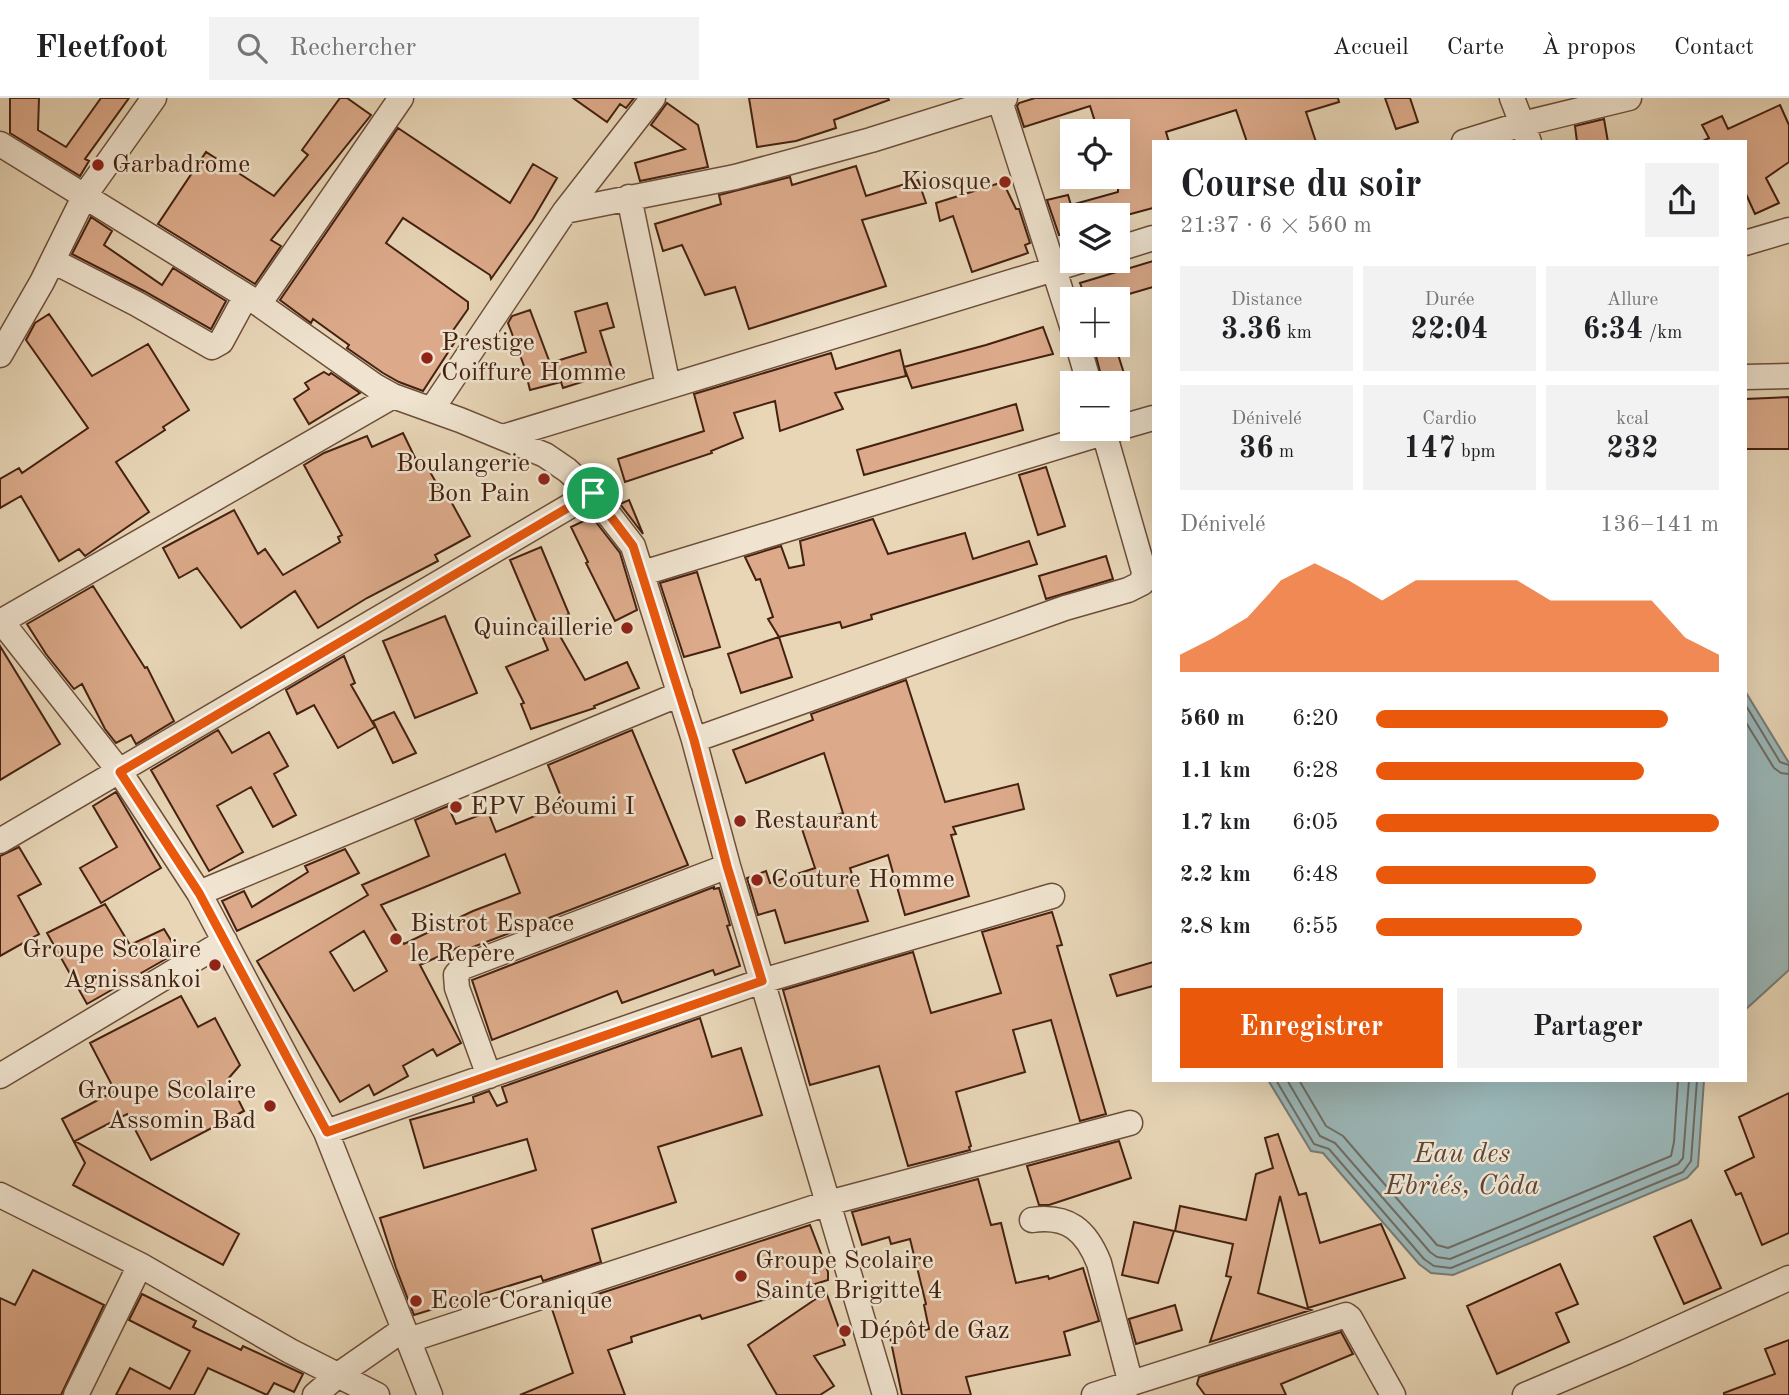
<!DOCTYPE html>
<html lang="fr">
<meta charset="utf-8">
<style>
:root{--surface:#fff;--page:#f2f2f2;--text:#202124;--muted:#757577;--line:#e0e0e0;--accent:#ea580c}
body{margin:0;font-family:"Old Standard TT",serif;background:var(--page);color:var(--text);height:100vh;display:flex;flex-direction:column;font-size:26px;white-space:nowrap}
*{box-sizing:border-box;margin:0}
p{font-size:23px;color:var(--muted)}
.icon{flex:none;width:38px;height:38px;fill:none;stroke:currentColor;stroke-width:2;stroke-linecap:round;stroke-linejoin:round}
.map{position:relative;flex:1;overflow:hidden}
.details{position:absolute;left:1152px;top:42px;width:595px;height:942px;display:flex;flex-direction:column;background:var(--surface);border-radius:0px;box-shadow:0 7px 28px #0002}
.details>*{flex:none}
.fabs{position:absolute;left:1060px;top:21px;display:grid;gap:14px}
.fabs a{display:grid;place-items:center;width:70px;height:70px;border-radius:0px;background:var(--surface);box-shadow:0 7px 28px #0002;font-size:35px}
.pin{position:absolute;display:grid;place-items:center;width:60px;height:60px;color:#fff;margin:-30px;border:4px solid #fff;border-radius:50%;box-shadow:0 2px 7px #0007}
.round{display:grid;place-items:center;flex:none;width:74px;height:74px;border-radius:0px;background:var(--page)}
.overview{display:flex;align-items:center;justify-content:space-between;height:119px;padding:0 28px}
h1{font-size:38px;font-weight:700;line-height:52px}
.metrics{display:grid;grid-template-columns:repeat(3,1fr);gap:10px;height:119px;padding:7px 28px}
.metrics div{display:grid;align-content:center;border-radius:0px;background:var(--page);text-align:center}
.metrics b{font-size:30px;font-weight:700}
.metrics small{font-size:19px;font-weight:400}
.metrics p{font-size:19px}
.chart{height:196px;padding:14px 28px}
.chart p{display:flex;justify-content:space-between}
.chart svg{width:100%;height:126px;margin-top:7px;fill:var(--accent);opacity:.7}
.button{display:flex;gap:14px;margin-top:auto;padding:14px 28px}
.button a{flex:1;height:80px;border-radius:0px;background:var(--accent);color:#fff;font-size:28px;font-weight:700;line-height:80px;text-align:center}
.button a+a{background:var(--page);color:var(--text)}
ul{padding:0 28px;list-style:none;font-size:23px}
li{display:grid;grid-template-columns:112px 84px 1fr;align-items:center;height:52px}
li i{height:18px;border-radius:9px;background:var(--accent)}
header{display:flex;align-items:center;gap:42px;box-sizing:border-box;height:98px;padding:0 35px;background:var(--surface);border-bottom:2px solid var(--line)}
header strong{font-size:33px}
nav{display:flex;gap:38px;margin-inline-start:auto;font-size:24px}
.search{width:490px;height:63px;background:var(--page);display:flex;align-items:center;gap:18px;box-sizing:border-box;padding:0 24px;border-radius:0px;color:var(--muted);font-size:26px}
.map>svg:first-child{display:block}
.water{fill:#9bb7b8;stroke:#787b75;stroke-width:2}
.lines{fill:none;stroke-linecap:round;stroke-linejoin:round}
.shore{stroke:#706c64;stroke-width:2}
.building{fill:#dcaa8a;stroke:#442110;stroke-width:2;fill-rule:evenodd}
.street-casing{stroke:#6d4e3a;stroke-width:27}
.street{stroke:#f0e4d0;stroke-width:24}
.route-casing{stroke:#fff;stroke-width:14}
.route{stroke:#ea580c;stroke-width:9}
.poi-dot{fill:#8f2418;stroke:#f0e4d0;stroke-width:2.5}
.labels{text-anchor:middle;dominant-baseline:central;stroke-width:5;stroke-linejoin:round;paint-order:stroke}
.poi-label{font-size:26px;fill:#442110;stroke:#f0e4d0;text-anchor:start}
.water-label{font-size:28px;font-style:italic;fill:#5a463a;stroke:#f0e4d0}
</style>
<header>
<strong>Fleetfoot</strong>
<div class="search"><svg class="icon" aria-label="search" viewBox="0 0 24 24"><circle cx="10" cy="10" r="6"/><path d="M15 15l6 6"/></svg>Rechercher</div>
<nav><a>Accueil</a><a>Carte</a><a>À propos</a><a>Contact</a></nav>
</header>
<div class="map">
<svg width="1789" height="1297" viewBox="0 0 1789 1297">
<rect width="100%" height="100%" fill="#e8d6b7"/>
<filter id="stains"><feTurbulence type="fractalNoise" baseFrequency=".00286" numOctaves="4"/><feColorMatrix values="0 0 0 0 .2 0 0 0 0 .09 0 0 0 0 .02 0 0 0 .5 -.17"/></filter>
<radialGradient id="worn" r=".72"><stop offset=".6" stop-color="#630" stop-opacity="0"/><stop offset="1" stop-color="#630" stop-opacity=".3"/></radialGradient>
<!-- water -->
<path class="water" d="M1745,593L1789,665V872L1745,912Z
M1268,982H1704L1698,1068L1687,1080L1453,1177L1431,1175L1419,1166L1323,1055L1311,1053Z"/>
<g class="lines">
<!-- shore -->
<path class="shore" d="M1745,606L1780,664L1789,667
M1745,623L1774,670L1781,675L1789,676
M1276,982L1314,1046L1329,1051L1424,1161L1434,1168L1451,1170L1683,1074L1691,1063L1697,982
M1287,982L1320,1038L1335,1045L1430,1154L1437,1159L1450,1161L1678,1066L1683,1060L1689,982
M1299,982L1326,1028L1343,1038L1437,1147L1448,1150L1671,1058L1674,1044L1678,982"/>
</g>
<!-- building -->
<path class="building" d="M10,0H39L38,32L66,49L101,0H129L85,61L89,63L80,78L10,35Z
M340,0H347L371,17L271,142L281,148L255,186L158,126L206,54L274,98L308,57L302,52Z
M573,0H634L626,10L620,6L607,24Z
M749,0H888L889,2L834,22L836,30L796,43L757,49Z
M1035,0H1338L1339,4L1306,14L1316,44H1247L1236,12L1166,34L1169,44H1153V110L1127,117H1073V133L1059,137L1047,102L1068,97L1071,107L1118,94V33H1098L1090,8L1024,29L1017,8L1019,5Z
M1385,0H1410L1418,24L1396,31Z
M667,5L698,27L708,69L640,83L635,65L685,51L651,27Z
M1780,7L1789,27V64L1766,80L1779,105L1755,116L1745,94V44H1701L1709,40L1702,27L1722,18L1728,31Z
M1604,21L1608,44H1577L1575,28Z
M398,30L510,105L533,66L557,80L533,121L491,181L490,177L403,120L386,145L468,204V211L445,244L458,239L423,293L399,284L383,275L347,250L349,247L313,221L311,225L280,202Z
M856,68L866,98L918,82L926,105L862,122L886,188L749,231L735,189L705,197L682,147L663,153L655,126L721,106L719,97L790,79L792,87Z
M1003,84L1016,111H1019L1030,145L1025,147L1028,155L972,174L953,118L940,123L936,105Z
M91,119L112,133L104,147L162,187L173,170L226,203L211,231L144,193L72,156Z
M1153,163V189L1112,201H1086L1080,185Z
M607,205L614,229L600,233L613,274L563,290L561,284L530,292L524,268L508,225L512,218L530,212L550,265L586,254L575,214Z
M49,216L92,278L148,246L189,312L163,329L165,332L116,364L149,414L85,458L79,451L59,463L21,398L0,410V381L19,370L22,375L88,330L26,242L35,225Z
M1043,229L1053,256L912,290L904,269L986,247Z
M1093,247H1115L1127,285H1103Z
M900,252L906,278L835,295L843,311L780,333L775,303L734,315L743,340L711,353L712,355L625,384L618,361L704,333L694,296L831,255L836,271Z
M324,274L329,277L331,275L360,295L309,326L294,301L309,291L305,285Z
M1789,299V351H1745V301Z
M1016,306L1023,332L864,377L857,352Z
M403,335L417,364L422,360L445,400L448,398L470,438L435,457L438,463L367,500L318,530L295,493L241,530L197,470L179,480L163,450L234,412L258,456L265,451L283,477L340,444L338,439L342,437L304,367L324,355L367,338L372,349Z
M1046,369L1065,428L1038,437L1019,377Z
M629,402L643,436L620,406Z
M592,419L620,455L637,512L615,523L586,465L588,464L571,429Z
M873,421L888,456L965,435L973,461L1029,443L1037,466L871,517L872,521L842,530L840,524L779,539L792,579L741,595L728,556L779,539L768,521L773,519L760,481L756,482L745,459L781,448L789,470L804,467L800,443Z
M541,449L569,516L552,524L585,582L627,564L639,590L594,608L595,610L531,631L521,606L524,605L506,569L548,552L510,462Z
M1106,458L1113,481L1046,501L1039,478Z
M697,474L720,549L684,559L660,485Z
M93,488L145,570L147,569L174,623L136,646L131,637L116,645L105,631L82,586L74,591L46,556L27,526Z
M445,518L477,595L415,620L383,543Z
M0,548L60,646L0,682Z
M344,558L355,585L351,587L375,629L338,650L314,607L297,616L286,592Z
M906,582L945,704L1018,686L1024,711L953,729L956,736L951,737L969,798L905,817L888,757L850,770L868,823L785,845L775,812L758,817L747,780L766,773L770,785L815,770L801,728L843,715L824,655L746,685L733,652L813,622L811,616Z
M394,614L416,655L393,665L373,623Z
M218,632L232,655L269,634L288,668L274,676L296,717L273,729L251,689L217,708L243,754L209,773L151,672Z
M632,632L688,767L460,854L459,849L420,867L461,945L437,958L433,951L403,968L408,978L374,997L369,987L340,1004L257,863L368,797L362,787L429,758L415,722L448,708L456,726L488,714L496,734L564,706L548,667ZM505,756L520,795L473,813L404,846L381,807ZM364,833L387,873L354,893L330,854Z
M116,694L161,770L101,805L80,770L117,749L93,708Z
M19,749L41,786L18,798L39,836L0,858V758Z
M345,751L359,775L237,833L222,803L244,793L252,809L308,774L305,768Z
M714,789V791L719,790L730,827L727,828L740,868L715,877L713,872L622,905L617,893L492,942L472,882Z
M105,806L130,847L164,831L178,854L87,906L47,835Z
M1052,814L1062,847L1057,848L1106,1016L1080,1023L1051,922L1013,932L1025,974L956,994L971,1048L969,1049L970,1052L908,1068L879,968L810,987L783,892L913,854L931,915L1001,895L982,834Z
M1153,864V888L1117,898L1110,877Z
M181,898L198,929L215,920L240,967L228,981L244,1013L151,1062L127,1016L75,1043L239,1136L223,1167L73,1087L85,1065L62,1021L115,993L90,945Z
M700,920L712,959L741,950L762,1017L658,1049L676,1104L592,1131L601,1164L543,1183L541,1178L414,1217L396,1170L380,1120L536,1072L527,1041L424,1070L410,1022L474,1004L473,999L489,993L497,1008L507,1004L502,989Z
M1789,995V1135L1762,1147L1741,1095L1736,1097L1725,1073L1754,1059L1739,1019Z
M1278,1036L1299,1097L1306,1095L1320,1145L1381,1126L1405,1180L1308,1210L1280,1098L1258,1195L1311,1212L1210,1244L1231,1179L1226,1178L1233,1146L1175,1133L1180,1108L1246,1122L1256,1076L1273,1070L1265,1040Z
M1119,1043L1131,1080L1049,1107H1039L1027,1068Z
M978,1081L991,1127L1001,1125L1016,1185L1048,1178L1049,1181L1083,1170L1099,1223L1064,1234L1070,1257L966,1279L971,1297H902L890,1239L929,1231L924,1207L926,1206L910,1141L891,1146L889,1139L862,1147L852,1114Z
M1691,1122L1721,1190L1684,1206L1654,1139Z
M1134,1124L1174,1133L1158,1185L1122,1177Z
M810,1127L828,1174V1182L702,1221L700,1217L631,1239L632,1244L608,1252L625,1297H520L573,1275L552,1211Z
M1560,1166L1578,1206L1556,1215L1569,1244L1497,1276L1467,1208Z
M33,1172L104,1207L61,1297H0V1200L15,1207Z
M826,1194L845,1247L814,1258L834,1288L820,1297H777L748,1247Z
M142,1196L196,1223L193,1229L241,1252L243,1248L303,1276L294,1294L274,1285L267,1297L208,1270L194,1297H116L130,1270L170,1291L190,1253L129,1222Z
M1175,1207L1182,1232L1136,1246L1129,1221Z
M1341,1234L1353,1256L1281,1286L1286,1297H1205L1197,1286L1199,1279Z
M1789,1242V1297H1724V1295L1775,1276L1765,1251Z"/>
<g class="lines">
<defs>
<path id="street" d="M999,0L1073,231
M1512,0L1529,44
M1464,44L1522,26L1629,0
M0,46L259,206L375,288L393,298L460,322L545,357L567,372L592,395L633,448L694,642L728,768L885,1297
M629,99L668,288
M565,113L735,79L871,42L1005,0
M1745,145L1789,132
M1118,151L1153,140
M53,163L137,206L212,249L221,244L246,198
M259,206L401,0
M1078,247L1089,285
M0,257L42,184L85,97L154,0
M1745,279L1789,278
M432,311L565,113L653,0
M1118,330L1153,320
M503,339L1080,163
M643,475L1116,331
M1,523L120,674L199,795L326,1034L430,1297
M0,524L393,298
M694,642L1065,510L1128,492L1142,485L1144,474L1103,331
M0,743L592,395
M199,795L680,596
M0,978L225,843
M489,978L457,890L456,877L463,869L728,768
M326,1034L762,883L1052,798
M0,1097L140,1167L290,1253L377,1297
M1032,1122C1068,1117 1086,1132 1099,1165L1131,1286
M409,1242L828,1105L1130,1025
M76,1297L140,1167
M315,1297L338,1277L404,1231
M1094,1297L1346,1217L1350,1220L1393,1297
M1525,1297L1626,1254L1789,1180"/>
</defs>
<!-- street casing -->
<use href="#street" class="street-casing"/>
<!-- street -->
<use href="#street" class="street"/>
</g>
<g class="lines">
<defs>
<path id="route" d="M593,395L633,448L694,642L727,768L762,883L327,1034L199,795L120,674Z"/>
</defs>
<!-- route casing -->
<use href="#route" class="route-casing"/>
<!-- route -->
<use href="#route" class="route"/>
</g>
<!-- markers -->
<g class="poi-dot">
<circle cx="98" cy="67" r="7"/>
<circle cx="1005" cy="84" r="7"/>
<circle cx="427" cy="260" r="7"/>
<circle cx="544" cy="381" r="7"/>
<circle cx="627" cy="530" r="7"/>
<circle cx="456" cy="709" r="7"/>
<circle cx="740" cy="723" r="7"/>
<circle cx="757" cy="782" r="7"/>
<circle cx="396" cy="841" r="7"/>
<circle cx="215" cy="867" r="7"/>
<circle cx="270" cy="1008" r="7"/>
<circle cx="741" cy="1178" r="7"/>
<circle cx="416" cy="1203" r="7"/>
<circle cx="845" cy="1233" r="7"/>
</g>
<g class="labels">
<!-- poi labels -->
<g class="poi-label">
<text x="112" y="67">Garbadrome</text>
<text x="991" y="84" text-anchor="end">Kiosque</text>
<text x="441" y="245">Prestige<tspan x="441" dy="30">Coiffure Homme</tspan></text>
<text x="530" y="366" text-anchor="end">Boulangerie<tspan x="530" dy="30">Bon Pain</tspan></text>
<text x="613" y="530" text-anchor="end">Quincaillerie</text>
<text x="470" y="709">EPV Béoumi I</text>
<text x="754" y="723">Restaurant</text>
<text x="771" y="782">Couture Homme</text>
<text x="410" y="826">Bistrot Espace<tspan x="410" dy="30">le Repère</tspan></text>
<text x="201" y="852" text-anchor="end">Groupe Scolaire<tspan x="201" dy="30">Agnissankoi</tspan></text>
<text x="256" y="993" text-anchor="end">Groupe Scolaire<tspan x="256" dy="30">Assomin Bad</tspan></text>
<text x="755" y="1163">Groupe Scolaire<tspan x="755" dy="30">Sainte Brigitte 4</tspan></text>
<text x="430" y="1203">Ecole Coranique</text>
<text x="859" y="1233">Dépôt de Gaz</text>
</g>
<!-- water labels -->
<g class="water-label">
<text x="1462" y="1057">Eau des<tspan x="1462" dy="32">Ebriés, Côda</tspan></text>
</g>
</g>
<rect width="100%" height="100%" filter="url(#stains)"/>
<rect width="100%" height="100%" fill="url(#worn)"/>
</svg>
<div class="fabs">
<a><svg class="icon" aria-label="locate" viewBox="0 0 24 24"><circle cx="12" cy="12" r="6"/><path d="M12 2v4M12 18v4M2 12h4M18 12h4"/></svg></a>
<a><svg class="icon" aria-label="layers" viewBox="0 0 24 24"><path d="M12 4l9 5-9 5-9-5zM3 14l9 5 9-5"/></svg></a>
<a>+</a>
<a>−</a>
</div>
<div class="pin" style="left:593px;top:395px;background:#1e9e55"><svg class="icon" aria-label="arrive" viewBox="0 0 24 24"><path d="M6 21V4h12l-3 4 3 4H6"/></svg></div>
<section class="details">
<div class="overview"><div><h1>Course du soir</h1><p>21:37 · 6 × 560 m</p></div><a class="round"><svg class="icon" aria-label="share" viewBox="0 0 24 24"><path d="M12 15V3M7 8l5-5 5 5M5 13v7h14v-7"/></svg></a></div>
<div class="metrics">
<div><p>Distance</p><b>3.36<small> km</small></b></div>
<div><p>Durée</p><b>22:04</b></div>
<div><p>Allure</p><b>6:34<small> /km</small></b></div>
</div>
<div class="metrics">
<div><p>Dénivelé</p><b>36<small> m</small></b></div>
<div><p>Cardio</p><b>147<small> bpm</small></b></div>
<div><p>kcal</p><b>232</b></div>
</div>
<div class="chart"><p><span>Dénivelé</span>136–141 m</p>
<svg viewBox="0 0 160 44" preserveAspectRatio="none"><path d="M0 44V38L10 32L20 25L30 12L40 6L50 12L60 19L70 12L80 12L90 12L100 12L110 19L120 19L130 19L140 19L150 32L160 38V44z"/></svg>
</div>
<ul>
<li><b>560 m</b>6:20<i style="width:85%"></i></li>
<li><b>1.1 km</b>6:28<i style="width:78%"></i></li>
<li><b>1.7 km</b>6:05<i style="width:100%"></i></li>
<li><b>2.2 km</b>6:48<i style="width:64%"></i></li>
<li><b>2.8 km</b>6:55<i style="width:60%"></i></li>
</ul>
<div class="button"><a>Enregistrer</a><a>Partager</a></div>
</section>
</div>
